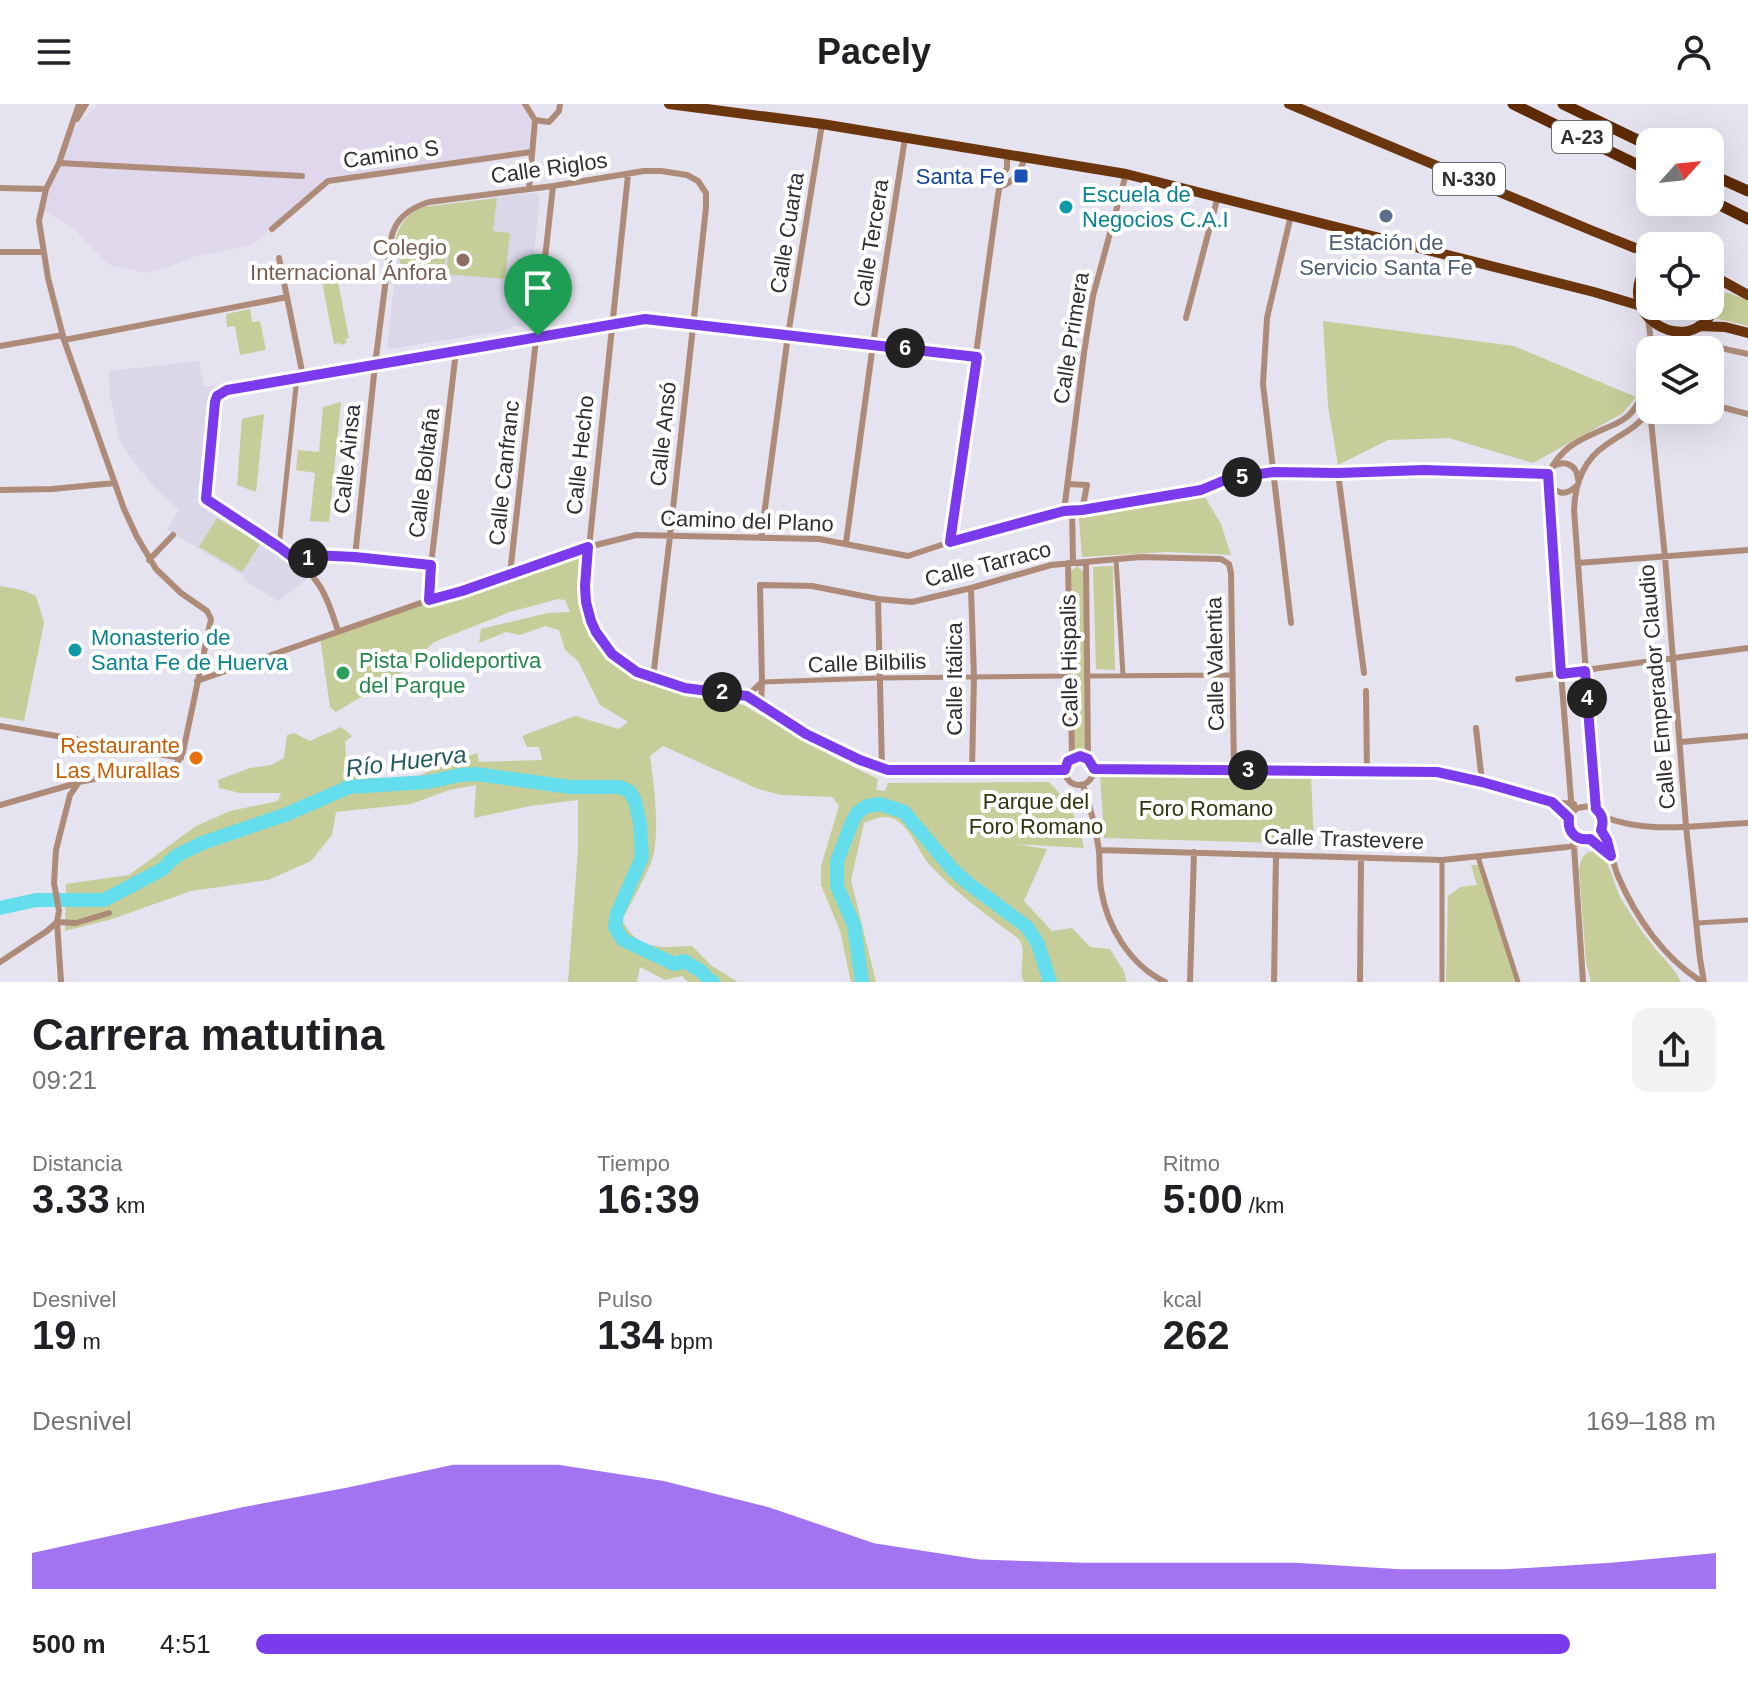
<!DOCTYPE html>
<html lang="es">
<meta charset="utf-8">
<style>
:root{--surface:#fff;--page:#f2f2f2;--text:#202124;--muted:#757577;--accent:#7c3aed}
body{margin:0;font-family:Helvetica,sans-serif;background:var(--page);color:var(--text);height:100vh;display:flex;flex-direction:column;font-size:30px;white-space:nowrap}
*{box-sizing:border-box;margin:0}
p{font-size:26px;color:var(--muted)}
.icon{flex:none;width:44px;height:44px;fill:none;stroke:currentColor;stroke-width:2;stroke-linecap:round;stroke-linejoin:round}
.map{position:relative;height:878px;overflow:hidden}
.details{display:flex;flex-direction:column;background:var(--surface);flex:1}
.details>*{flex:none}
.needle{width:52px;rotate:63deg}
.tools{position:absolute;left:1636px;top:24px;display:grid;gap:16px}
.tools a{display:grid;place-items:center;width:88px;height:88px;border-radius:16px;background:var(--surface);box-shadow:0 8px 32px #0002;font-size:40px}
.pin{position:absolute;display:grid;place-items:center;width:68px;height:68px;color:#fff;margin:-82px -34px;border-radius:50% 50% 50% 0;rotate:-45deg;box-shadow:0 0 8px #0007}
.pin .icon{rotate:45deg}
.km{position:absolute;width:40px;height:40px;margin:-20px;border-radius:50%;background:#222;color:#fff;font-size:22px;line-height:40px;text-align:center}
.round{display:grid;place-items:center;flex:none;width:84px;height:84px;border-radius:16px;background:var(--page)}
.headline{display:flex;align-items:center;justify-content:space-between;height:136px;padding:0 32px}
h1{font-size:44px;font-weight:700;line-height:60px}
.metrics{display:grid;grid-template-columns:repeat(3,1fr);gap:12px;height:136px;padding:8px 32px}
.metrics div{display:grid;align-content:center}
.metrics b{font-size:40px;font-weight:700}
.metrics small{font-size:22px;font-weight:400}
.metrics p{font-size:22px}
.chart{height:224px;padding:16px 32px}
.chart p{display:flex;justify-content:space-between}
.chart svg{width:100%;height:144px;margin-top:8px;fill:var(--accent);opacity:.7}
ul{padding:0 32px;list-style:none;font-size:26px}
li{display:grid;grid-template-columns:128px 96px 1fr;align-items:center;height:60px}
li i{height:20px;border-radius:10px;background:var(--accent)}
header{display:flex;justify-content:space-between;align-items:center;height:104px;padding:0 32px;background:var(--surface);font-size:36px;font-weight:700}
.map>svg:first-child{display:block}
.built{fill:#dad7e9}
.industrial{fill:#dfd7ec}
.green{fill:#c6cd99}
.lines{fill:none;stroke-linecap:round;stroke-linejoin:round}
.river{stroke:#64dded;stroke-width:14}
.pedestrian{stroke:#ad8b78;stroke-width:5}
.minor{stroke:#ad8b78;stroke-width:6}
.trunk{stroke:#6b350e;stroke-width:10}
.motorway{stroke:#5d2a03;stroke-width:11}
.route-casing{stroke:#fff;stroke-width:16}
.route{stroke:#7c3aed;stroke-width:10}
.transit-dot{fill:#1a4fb4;stroke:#fff;stroke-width:3}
.culture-dot{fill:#0f9aa8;stroke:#fff;stroke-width:3}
.service-dot{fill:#5c6f8a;stroke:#fff;stroke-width:3}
.education-dot{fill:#8d6e63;stroke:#fff;stroke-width:3}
.leisure-dot{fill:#2e9e5b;stroke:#fff;stroke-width:3}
.food-dot{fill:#e8710a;stroke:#fff;stroke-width:3}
.labels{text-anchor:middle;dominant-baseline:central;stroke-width:8;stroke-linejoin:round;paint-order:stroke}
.shield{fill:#fff;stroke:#6d6d70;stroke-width:2}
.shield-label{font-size:20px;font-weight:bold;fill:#2f2f33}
.street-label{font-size:22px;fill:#2f2f33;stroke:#fff}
.transit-label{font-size:22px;fill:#164399;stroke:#fff;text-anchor:end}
.culture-label{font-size:22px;fill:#0d838f;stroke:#fff;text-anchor:start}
.service-label{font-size:22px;fill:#4e5e75;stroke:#fff}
.education-label{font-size:22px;fill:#785e54;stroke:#fff;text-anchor:end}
.leisure-label{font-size:22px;fill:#27864d;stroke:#fff;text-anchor:start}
.food-label{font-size:22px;fill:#c56008;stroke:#fff;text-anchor:end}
.park-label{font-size:22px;fill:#323510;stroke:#fff}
.water-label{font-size:24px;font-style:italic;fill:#265a61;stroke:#fff}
</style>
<header><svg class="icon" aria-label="menu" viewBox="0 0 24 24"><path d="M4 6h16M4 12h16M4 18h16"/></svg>Pacely<svg class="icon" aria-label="person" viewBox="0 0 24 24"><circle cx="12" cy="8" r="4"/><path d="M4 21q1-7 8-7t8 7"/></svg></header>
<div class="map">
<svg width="1748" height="878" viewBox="0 0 1748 878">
<rect width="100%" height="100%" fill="#e5e3ef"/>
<!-- built -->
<path class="built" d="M533,89L538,91L540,94L526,222H514L509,226L389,245L387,243L394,181L390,180L394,140L401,119L424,103Z
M199,257L204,283L215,281V288L211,292L209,300L200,402L271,445L302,467L307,475L278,497L244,476V472L167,426L179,406L156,385L133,357L119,335L110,292L109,267Z"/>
<!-- industrial -->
<path class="industrial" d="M99,0H528L532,5L528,52L423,67L326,78L252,141L193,153L165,164L147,169L109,161L72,123L41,105L76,22Z"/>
<!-- green -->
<path class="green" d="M497,94L493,127L510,129L505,175L446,170L449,143L403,137L394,140C400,121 404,111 424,103Z
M402,142L446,147L443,175L399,170Z
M340,160L341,170L337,172L349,234L345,235L347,239L341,241L340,239L334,240L319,163Z
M1725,188L1748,196V222L1714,214L1722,204Z
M250,205L252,218L260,217L266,246L240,251L235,222L227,223L226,210Z
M1323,217L1514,242L1636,293L1623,309L1533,359L1449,334L1388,336L1338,361L1328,302Z
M341,298L329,418L310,417L315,369L296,366L298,346L319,348L323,303Z
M264,310L256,388L237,381L242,315Z
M1201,386L1221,420L1231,451L1168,448L1082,453L1079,415L1083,407Z
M217,414L260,440L242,468L199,443Z
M588,443L585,482L596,528L625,561L685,584L686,591L732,597L745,602L837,655L878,675L876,686L885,687L888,679L1049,678C1070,699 1078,715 1084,744L1016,740L1047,745L1024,797L1052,827L1072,824L1090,843L1110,845L1125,869L1126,878H1024C1017,864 1028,849 1019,835C987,811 955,789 928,759C918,746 912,728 899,718C888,709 876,714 864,719L851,776L876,878H851L840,827L821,781V762L839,702L832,693L781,691L758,685L663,642L650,652C654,681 661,732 651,759C643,778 632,797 622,816C639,848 661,843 692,842L712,862L738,878H688L682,872L665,876L640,863L637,878H568L578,745V696L530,702L474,714L476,681L449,686L411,700L336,708L332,731L311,757L268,776L191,787L112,815L65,827L66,780L129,771L196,722L230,707L278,697L281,689H240L219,684L218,676L250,664L271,661L284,654L287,631L294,629L310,637L341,623L352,632L345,638L347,665L356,673L407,676L477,649L479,658L542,656L539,643H527L522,632L575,612L619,625L628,618L600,601L578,557L565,546L559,526L545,522L520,531L506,528L479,539L481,525L548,509L570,508L565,496L558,495L510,508L434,538L401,569L336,608L330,603L320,533Z
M1077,462L1084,468L1086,642L1083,646H1075L1073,641L1074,571L1071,467Z
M1113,462L1115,566L1096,565L1093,463Z
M0,482L22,486L36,492L44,518L43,524L24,617L0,613Z
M1100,670L1311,671L1314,740L1104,734Z
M1595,747C1611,755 1613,781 1622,796C1631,811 1643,830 1654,843C1663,855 1675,864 1681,878H1591L1586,858L1579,766C1581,755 1583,748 1595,747Z
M1471,761H1480L1517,878H1446L1448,792L1460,783L1477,781Z"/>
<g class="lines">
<!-- river -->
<path class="river" d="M0,804L36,796H104L163,765L169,758L178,751L202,739L287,710L349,683L428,678L460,671L476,670L570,683H620L630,688L635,697L640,719L642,753L617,810L615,823L623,836L674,860L684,857L701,867L708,875L713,878
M862,878L854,821L837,782V757L853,716L858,708L867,702L880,700L904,708L953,766L969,780L1027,823L1038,840L1050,878"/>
<!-- pedestrian -->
<path class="pedestrian" d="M279,443L297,273
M1116,455L1123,571
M1088,572L1233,571
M762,578L879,574L1070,572
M1478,753L1518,878
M1697,819L1748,816
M1442,878V756"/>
<!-- minor -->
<path class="minor" d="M525,0L535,16L549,18L559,7L560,0
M77,15L86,0
M59,59L302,72
M628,71L585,482L588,505L596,528L612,550L637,568L685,584L747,592L806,630L860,656L888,666H1065
M1000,83C1014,78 1020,67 1025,54
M0,84L46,85
M529,85L535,16
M272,125L328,77L531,48
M0,148H43
M279,154L303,272
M1186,214L1218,92
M1648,214L1652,246
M1678,228C1698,241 1725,245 1748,250
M64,236L287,193
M0,242L63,231
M1678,246L1690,242L1703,241
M1710,300L1748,310
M1650,307L1665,453L1686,722L1700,855L1704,878
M1552,363C1565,355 1577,361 1578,375
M1338,369L1364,569
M1549,379C1555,390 1566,392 1575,383
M1068,380L1087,381L1082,406
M0,386L52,385L115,379
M1072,406L1073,458
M1064,407L1084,249L1093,192L1126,70
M761,434L788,231L822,20
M950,438L997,98L1001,73L1007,64V51
M846,439L873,240L905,34
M355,453L375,261L391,135C395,114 410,104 429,98L553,82L644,67H661L687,71L698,77L706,89V104L670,432L653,574
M149,456L173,431
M1086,458L1088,655
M1068,459L1072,654
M1578,459L1748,446
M304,462L308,454L313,451L355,453L431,461
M510,470L553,82
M971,484L974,573L972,666
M878,495L882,664
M429,496L431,461L456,247
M1291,519L1263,280L1267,214L1291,111
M338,527C333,512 328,494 319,481C297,446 240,418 206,395L215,298L217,292L222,288L297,273L375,261L538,232L645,215L977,253
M1518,575L1748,544
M197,577L429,496L462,487L588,443L636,431L819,435L908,452L950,438L1064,407L1082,406L1201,386L1230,374L1274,368L1338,369L1424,366L1548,370
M1366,587L1367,667
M747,592L762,578L760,481L812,482L878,495L912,498L971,484L1051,461L1141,453L1221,455L1229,460L1231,469L1234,666
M761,601L762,578
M0,622L181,654
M1476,624L1482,678
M1681,638L1748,632
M1065 667a14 14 0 1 1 28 0a14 14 0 1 1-28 0Z
M1094,665L1437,668L1482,678L1552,698L1574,700
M1083,681C1090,702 1096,725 1099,747C1100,760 1099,772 1101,785C1107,823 1130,861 1165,878
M1552,698L1569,714
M0,701L77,679
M1596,705L1574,406C1575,380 1583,356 1606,341C1623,329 1636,324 1650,307
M1572,708L1560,557L1548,370C1562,342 1579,336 1606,324C1614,321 1622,317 1628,312C1641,300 1646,282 1650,266
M1602,712C1647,731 1699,721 1748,719
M1601,726C1611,738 1612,758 1618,772C1636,814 1664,854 1702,878
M1590,735L1611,752
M1099,746L1442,756L1567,743C1575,741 1586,738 1593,734C1610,726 1602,708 1590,702L1577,704L1570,711L1568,718L1574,742L1583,878
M57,818L76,819L109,809
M0,858L47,827L57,818
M61,878L57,818L59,807L54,779L56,746L70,691L79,678L110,672L165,667L175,663L183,648L211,515L207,507L181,489L156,465L137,433L124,405L64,236L48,174L39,117L46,85L59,59L79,0
M1190,878L1194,748
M1274,878L1276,751
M1360,878L1361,754"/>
<!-- trunk -->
<path class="trunk" d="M669,0L822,20L1126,70L1594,188L1641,202
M1289,0L1588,125L1635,144L1650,145
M1650,159C1607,209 1691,259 1715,203C1722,189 1718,175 1710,162
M1717,174L1748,191
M1699,222L1725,223L1748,229"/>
<!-- motorway -->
<path class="motorway" d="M1513,0L1650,67
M1563,0L1650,42
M1710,70L1748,87
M1710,96L1748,115"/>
</g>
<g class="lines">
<defs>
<path id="route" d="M645,215L977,253L950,438L1064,407L1082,406L1201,386L1230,374L1274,368L1338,369L1424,366L1548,370L1561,570L1585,567L1596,705C1603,711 1604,718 1601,726L1607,736L1611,752L1590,735C1576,737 1567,728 1569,714L1552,698L1482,678L1437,668L1094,665L1088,655L1080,652L1068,657L1065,666H888L860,656L806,630L747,592L685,584L637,568L612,550L596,528L591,517L586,498L585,482L588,443L462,487L429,496L431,461L355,453L313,451L308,454L304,462L279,443L206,395L215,298L217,292L227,286Z"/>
</defs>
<!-- route casing -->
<use href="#route" class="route-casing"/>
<!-- route -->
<use href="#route" class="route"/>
</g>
<!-- markers -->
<rect class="transit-dot" x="1013" y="64" width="16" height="16" rx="4"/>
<g class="culture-dot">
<circle cx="1066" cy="103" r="8"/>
<circle cx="75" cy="546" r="8"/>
</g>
<circle class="service-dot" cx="1386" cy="112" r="8"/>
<circle class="education-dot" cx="463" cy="156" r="8"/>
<circle class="leisure-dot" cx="343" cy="569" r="8"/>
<circle class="food-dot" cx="196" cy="654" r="8"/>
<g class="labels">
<!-- shield labels -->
<g class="shield">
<rect x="1552" y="17" width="60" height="32" rx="6"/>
<rect x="1433" y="59" width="72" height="32" rx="6"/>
</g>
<g class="shield-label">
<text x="1582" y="33">A-23</text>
<text x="1469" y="75">N-330</text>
</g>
<!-- street labels -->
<g class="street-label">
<text transform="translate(391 50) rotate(-8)">Camino S</text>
<text transform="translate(549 64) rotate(-8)">Calle Riglos</text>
<text transform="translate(787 129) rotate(-81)">Calle Cuarta</text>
<text transform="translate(871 139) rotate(-81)">Calle Tercera</text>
<text transform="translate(1071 234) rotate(-81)">Calle Primera</text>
<text transform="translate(663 330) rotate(-84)">Calle Ansó</text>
<text transform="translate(580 351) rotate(-84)">Calle Hecho</text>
<text transform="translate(347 355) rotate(-84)">Calle Ainsa</text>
<text transform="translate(424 369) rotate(-83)">Calle Boltaña</text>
<text transform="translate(504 369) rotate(-84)">Calle Canfranc</text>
<text transform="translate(747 417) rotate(2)">Camino del Plano</text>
<text transform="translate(988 460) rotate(-14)">Calle Tarraco</text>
<text transform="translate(1069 557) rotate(-91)">Calle Hispalis</text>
<text transform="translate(867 559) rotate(-2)">Calle Bilbilis</text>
<text transform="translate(1215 560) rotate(-91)">Calle Valentia</text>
<text transform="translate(954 575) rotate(-90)">Calle Itálica</text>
<text transform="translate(1657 583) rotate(-95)">Calle Emperador Claudio</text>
<text transform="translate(1344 735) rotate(2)">Calle Trastevere</text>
</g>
<!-- transit labels -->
<g class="transit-label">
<text x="1005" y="72">Santa Fe</text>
</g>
<!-- culture labels -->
<g class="culture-label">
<text x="1082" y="90">Escuela de<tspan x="1082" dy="25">Negocios C.A.I</tspan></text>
<text x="91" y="533">Monasterio de<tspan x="91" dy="25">Santa Fe de Huerva</tspan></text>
</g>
<!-- service labels -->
<g class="service-label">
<text x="1386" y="138">Estación de<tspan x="1386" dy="25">Servicio Santa Fe</tspan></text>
</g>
<!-- education labels -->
<g class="education-label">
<text x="447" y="143">Colegio<tspan x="447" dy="25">Internacional Ánfora</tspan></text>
</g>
<!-- leisure labels -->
<g class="leisure-label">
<text x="359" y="556">Pista Polideportiva<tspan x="359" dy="25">del Parque</tspan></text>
</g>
<!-- food labels -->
<g class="food-label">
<text x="180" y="641">Restaurante<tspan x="180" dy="25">Las Murallas</tspan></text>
</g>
<!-- park labels -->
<g class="park-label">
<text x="1036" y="697">Parque del<tspan x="1036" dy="25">Foro Romano</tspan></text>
<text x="1206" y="704">Foro Romano</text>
</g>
<!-- water labels -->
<g class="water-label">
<text transform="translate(406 657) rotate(-7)">Río Huerva</text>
</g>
</g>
</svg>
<div class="tools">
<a><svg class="needle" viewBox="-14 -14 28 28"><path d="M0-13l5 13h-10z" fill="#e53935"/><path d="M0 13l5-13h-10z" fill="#757577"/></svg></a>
<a><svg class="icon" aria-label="locate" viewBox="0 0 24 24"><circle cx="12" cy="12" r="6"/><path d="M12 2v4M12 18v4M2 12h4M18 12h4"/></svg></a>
<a><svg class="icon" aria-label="layers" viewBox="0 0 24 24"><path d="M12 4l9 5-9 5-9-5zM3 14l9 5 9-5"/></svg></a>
</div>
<div class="pin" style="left:538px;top:232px;background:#1e9e55"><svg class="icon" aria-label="arrive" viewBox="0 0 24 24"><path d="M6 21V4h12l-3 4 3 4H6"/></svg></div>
<b class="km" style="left:308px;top:454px">1</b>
<b class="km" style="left:722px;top:588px">2</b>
<b class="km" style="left:1248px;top:666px">3</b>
<b class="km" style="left:1587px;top:594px">4</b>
<b class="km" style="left:1242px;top:373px">5</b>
<b class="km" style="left:905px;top:244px">6</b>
</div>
<section class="details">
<div class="headline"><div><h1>Carrera matutina</h1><p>09:21</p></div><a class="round"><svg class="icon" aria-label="share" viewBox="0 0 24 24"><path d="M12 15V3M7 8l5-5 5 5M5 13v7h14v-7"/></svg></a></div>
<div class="metrics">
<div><p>Distancia</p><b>3.33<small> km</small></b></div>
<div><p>Tiempo</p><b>16:39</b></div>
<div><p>Ritmo</p><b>5:00<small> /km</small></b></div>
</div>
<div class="metrics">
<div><p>Desnivel</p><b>19<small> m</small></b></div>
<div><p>Pulso</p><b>134<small> bpm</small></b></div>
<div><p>kcal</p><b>262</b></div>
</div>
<div class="chart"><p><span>Desnivel</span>169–188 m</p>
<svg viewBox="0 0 160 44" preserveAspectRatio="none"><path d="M0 44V33L10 26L20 19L30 13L40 6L50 6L60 11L70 19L80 30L90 35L100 36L110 36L120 36L130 38L140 38L150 36L160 33V44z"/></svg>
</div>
<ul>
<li><b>500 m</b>4:51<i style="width:90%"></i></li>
</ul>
</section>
